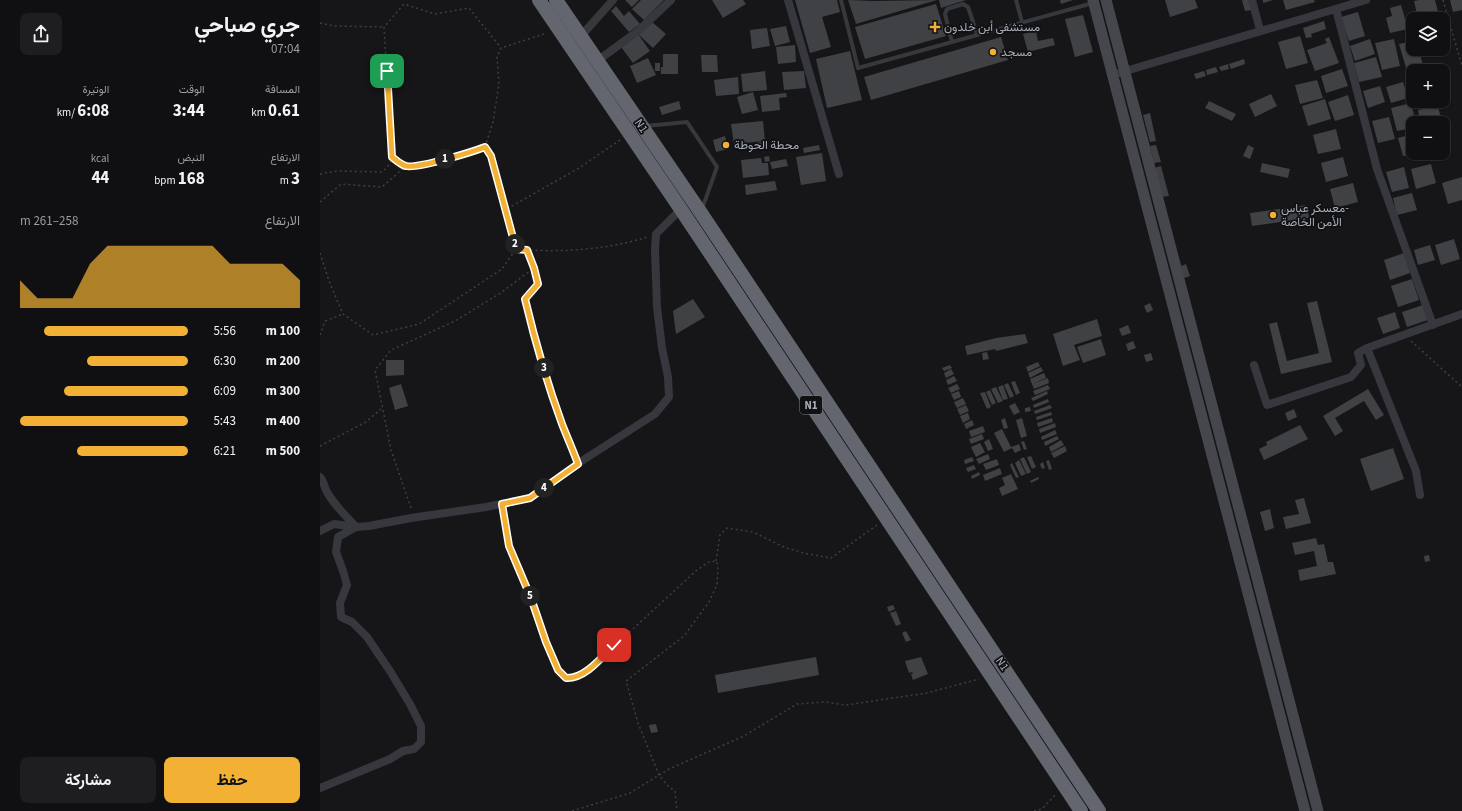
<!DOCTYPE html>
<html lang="ar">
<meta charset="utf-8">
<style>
:root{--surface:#101012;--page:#1e1e20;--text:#f1f3f6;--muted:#9c9d9f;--line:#303032;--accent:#f2b134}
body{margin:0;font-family:"Source Sans 3",Vazirmatn,sans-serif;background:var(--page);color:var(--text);direction:rtl;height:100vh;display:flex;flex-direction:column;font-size:15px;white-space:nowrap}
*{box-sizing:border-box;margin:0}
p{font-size:13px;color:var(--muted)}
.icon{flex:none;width:22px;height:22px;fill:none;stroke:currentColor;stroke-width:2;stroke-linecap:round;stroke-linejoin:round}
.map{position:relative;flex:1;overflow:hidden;direction:ltr}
.side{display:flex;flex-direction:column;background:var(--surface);width:320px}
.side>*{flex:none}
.buttons{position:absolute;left:1086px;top:12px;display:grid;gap:8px}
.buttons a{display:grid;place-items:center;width:44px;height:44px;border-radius:8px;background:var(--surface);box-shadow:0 1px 3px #0004,0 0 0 1px var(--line);font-size:20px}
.pin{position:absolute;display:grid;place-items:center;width:34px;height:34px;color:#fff;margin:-17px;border-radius:8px;box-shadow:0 2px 6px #0006}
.km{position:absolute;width:20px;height:20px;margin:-10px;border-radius:50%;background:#222;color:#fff;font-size:11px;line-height:20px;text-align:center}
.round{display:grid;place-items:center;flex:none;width:42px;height:42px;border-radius:8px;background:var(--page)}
.overview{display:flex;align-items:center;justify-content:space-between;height:68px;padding:0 20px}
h1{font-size:22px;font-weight:700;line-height:30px}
.stats{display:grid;grid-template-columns:repeat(3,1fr);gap:6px;height:68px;padding:4px 20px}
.stats div{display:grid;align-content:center}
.stats b{font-size:17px;font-weight:700}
.stats small{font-size:11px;font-weight:400}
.stats p{font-size:11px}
.chart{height:112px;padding:8px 20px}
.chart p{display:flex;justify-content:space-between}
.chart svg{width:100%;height:72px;margin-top:4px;fill:var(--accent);opacity:.7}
.primary-button{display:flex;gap:8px;margin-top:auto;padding:8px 20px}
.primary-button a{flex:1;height:46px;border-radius:8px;background:var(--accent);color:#111;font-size:16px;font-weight:700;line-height:46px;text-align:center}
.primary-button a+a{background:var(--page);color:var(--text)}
ul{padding:0 20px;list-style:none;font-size:13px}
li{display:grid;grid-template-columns:64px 48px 1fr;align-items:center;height:30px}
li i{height:10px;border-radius:5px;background:var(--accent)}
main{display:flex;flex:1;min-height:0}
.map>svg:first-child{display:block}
.building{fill:#404145}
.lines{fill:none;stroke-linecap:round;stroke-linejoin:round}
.path{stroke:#3d3f44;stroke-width:1.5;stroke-dasharray:2 3;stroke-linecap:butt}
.lane{stroke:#37383d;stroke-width:4}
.street{stroke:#37383d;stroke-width:8}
.secondary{stroke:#45474d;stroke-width:11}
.highway{stroke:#63666e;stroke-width:14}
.route-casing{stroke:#fff;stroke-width:8}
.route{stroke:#f2b134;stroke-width:5}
.poi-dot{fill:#f2b134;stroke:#111113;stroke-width:1.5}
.labels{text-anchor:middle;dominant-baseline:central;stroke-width:3.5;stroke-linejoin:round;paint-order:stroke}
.shield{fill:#111113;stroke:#7b7e86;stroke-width:1}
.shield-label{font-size:11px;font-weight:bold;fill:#a8adb8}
.poi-label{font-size:12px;fill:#a8adb8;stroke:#111113;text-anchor:start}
.street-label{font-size:12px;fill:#a8adb8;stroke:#111113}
</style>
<main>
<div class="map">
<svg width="1142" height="811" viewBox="0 0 1142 811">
<rect width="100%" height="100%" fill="#161618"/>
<!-- building -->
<path class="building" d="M305,0H319L312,7Z
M321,0H344L324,20L312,9Z
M392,0H423L426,4L403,18Z
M475,0H517L520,12L502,17L511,47L490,53Z
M528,0L554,1L617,0L536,24Z
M619,0H646L621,8Z
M740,0H753L741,4Z
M845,0H875L878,8L850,17Z
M922,0H929L932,10L925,11Z
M943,0H953L943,3Z
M963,0H994L995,2L966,10Z
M1099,0H1115L1120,19H1098L1094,1Z
M1130,0H1142V10L1133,12Z
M616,4L626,36L545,59L535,27Z
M1081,5L1088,29L1070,33L1066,18L1072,16L1070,8Z
M296,6L304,16L309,11L320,24L309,32L291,11Z
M1038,12L1045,36L1029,41L1021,17Z
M763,15L773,52L755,57L745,19Z
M331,21L346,34L333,48L318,34Z
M1004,21L1006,29L991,34L992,37L986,38L983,28Z
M466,26L470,42L455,46L450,29Z
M447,28L450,46L432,49L430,30Z
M716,31L718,41L733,38L735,45L708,52L703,34Z
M318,34L330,51L313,63L301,47Z
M980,36L988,63L966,69L958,42Z
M681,37L688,60L551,100L544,77Z
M1009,37L1019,63L995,71L987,50L1007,43L1005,39Z
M1050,39L1055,54L1035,61L1030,46Z
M1074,39L1080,66L1062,70L1055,43Z
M1093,41V49H1099L1103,66L1087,71L1079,44Z
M475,45L476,62L458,64L456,47Z
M530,51L542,100L507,108L496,59Z
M343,54H358V74H341V67H343Z
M381,55H397L398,72H382Z
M1056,57L1062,77L1039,82L1034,63Z
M328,58L336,75L317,83L310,66Z
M924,59L925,64L911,69L909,64Z
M335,63H340V71H335Z
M908,64L909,69L901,71L899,67Z
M896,67L898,72L887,75L886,70Z
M1022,69L1028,86L1006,93L1001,76Z
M445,71L447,90L423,92L421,74Z
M484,71L486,88L464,90L462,72Z
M884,71L886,76L876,79L874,74Z
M418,77L419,94L396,96L394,80Z
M1093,77V101H1092L1085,79Z
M997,80L1003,98L980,104L975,85Z
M1083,82L1088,98L1071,103L1066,87Z
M1060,86L1065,102L1048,108L1043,91Z
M433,92L438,110L422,114L417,97Z
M466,93L467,97L459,98L460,110L442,112L440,96Z
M951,94L957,106L935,117L929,104Z
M1028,95L1034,115L1015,121L1008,102Z
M1005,99L1011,119L988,126L982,106Z
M359,101L361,109L342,115L339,107Z
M889,101L916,114L912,121L885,108Z
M1091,103L1096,123H1093V128L1077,131L1071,108Z
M1118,106L1122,123H1100L1098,110Z
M830,113L836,141L830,142L823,115Z
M1069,117L1075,139L1058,143L1052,121Z
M443,121L445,141L414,144L411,124Z
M1016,129L1021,149L998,154L993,135Z
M1093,134V154L1083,156L1078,138Z
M405,136L408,149L396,152L393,140Z
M442,142V149H435V143Z
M499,145L500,150L484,153L483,148Z
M836,145L841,162L834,163L830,146Z
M928,145L934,148L930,159L923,156Z
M502,153L506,181L481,185L476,157Z
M449,156L450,161L445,162L444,157Z
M1023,157L1028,176L1006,182L1001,163Z
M441,158L442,163H448L449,175L423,178L421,160Z
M466,159L468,166L452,169L450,162Z
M942,163L970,169L968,178L940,172Z
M1111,164L1116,183L1096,189L1091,169Z
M841,166L849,196L842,197L834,168Z
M1084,167L1089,188L1072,192L1066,172Z
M1142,177V200L1128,204L1122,183Z
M455,181L457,190L426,195L425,185Z
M1033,183L1038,202L1015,208L1010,189Z
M1092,193L1097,210L1077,215L1073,198Z
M987,205L989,218L932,226L930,213Z
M1134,239L1140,259L1121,265L1115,245Z
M1110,245L1115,260L1098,265L1094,250Z
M1084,253L1090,273L1070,280L1064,260Z
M866,264L870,276L864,278L861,266Z
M1092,279L1099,300L1078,307L1071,286Z
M373,299L385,317L356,334L353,311Z
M997,301L1012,362L961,374L949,324L957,322L967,361L999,353L987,303Z
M830,303L833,310L827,313L824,306Z
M1103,305L1108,320L1087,327L1082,312Z
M1075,312L1080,328L1063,334L1057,318Z
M777,319L782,336L754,345L760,360L743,366L733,334Z
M808,325L811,333L802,336L799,329Z
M705,334L708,343L676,351L675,349L647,355L645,346L676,338Z
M781,339L786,355L763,363L757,347Z
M813,341L816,348L808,351L806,344Z
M667,352L669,359L663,360L662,353Z
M831,353L833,360L826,362L824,355Z
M66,360H84V375L66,376Z
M718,362L720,366L708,372L706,367Z
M630,365L632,368L624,371L622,368Z
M721,367L723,371L710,378L708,373Z
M631,369L634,374L626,378L624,373Z
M724,373L726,378L712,384L710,379Z
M634,376L637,381L628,385L626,380Z
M728,378L729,383L714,389L712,384Z
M695,381L700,393L696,395L691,382Z
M688,383L694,396L690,398L684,385Z
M81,384L88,406L75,410L69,388Z
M637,384L640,389L631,393L628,388Z
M683,385L688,399L683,400L678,387Z
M728,385L730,389L715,395L713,391Z
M676,387L683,401L678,403L671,389Z
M1048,389L1064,415L1056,420L1044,401L1015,418L1023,431L1015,436L1003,416Z
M670,390L676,403L672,405L666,392Z
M639,391L641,397L634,400L631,394Z
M727,391L728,394L713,401L711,398Z
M665,392L671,407L667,409L660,393Z
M643,398L646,404L637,408L634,402Z
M728,399L729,402L714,408L713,405Z
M695,403L700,412L694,415L689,406Z
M646,405L649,411L640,415L637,409Z
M730,405L732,408L715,414L714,411Z
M710,407L711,411L705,412V408Z
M974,409L977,417L968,421L965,413Z
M731,412L732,415L717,420L716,417Z
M648,413L650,419L643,423L640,416Z
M685,418L688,428L684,429L681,420Z
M702,418L707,436L701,438L696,420Z
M732,418L733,422L718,427L717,423Z
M652,420L654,425L646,429L644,424Z
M735,423L736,427L720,433L719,429Z
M980,425L988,439L944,460L939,449L947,445L946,442Z
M663,426L665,432L651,437L649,431Z
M682,429L691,447L699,444L701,450L695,453L692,448L684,452L674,433Z
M735,430L737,434L722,440L721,437Z
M662,434L664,439L651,444L649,439Z
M737,436L739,439L725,446L724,442Z
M669,439L673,449L668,451L664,442Z
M741,440L744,445L731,452L729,447Z
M704,441L707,449L704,450L701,442Z
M660,443L665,452L656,457L651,447Z
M745,446L747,451L734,458L731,453Z
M1073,448L1084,479L1051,491L1040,459Z
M668,454L670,459L659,464L656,459Z
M711,456L716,467L712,469L707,457Z
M652,457L654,461L645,464L644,460Z
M704,457L711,472L707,474L700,459Z
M677,459L679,465L666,470L663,464Z
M699,460L706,474L701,476L695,463Z
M729,460L732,469L729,470L726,461Z
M723,462L725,468L722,469L720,464Z
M692,463L699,477L696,478L690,465Z
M654,465L656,469L648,472L646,468Z
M680,468L682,474L665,481L663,475Z
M659,472L660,475L652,479L651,476Z
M691,474L698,489L682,496L679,488L685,485L682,478Z
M718,477L719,479L711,483L710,481Z
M984,498L991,523L966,529L963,517L979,514L975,500Z
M950,509L954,528L945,531L940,512Z
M996,538L998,545L1004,544L1008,562H1013L1016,574L980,581L978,570L997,566L994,551L975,555L972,543Z
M1109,555L1110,561L1105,562L1104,556Z
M573,605L575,609L569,612L567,607Z
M576,611L581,624L576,626L570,613Z
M586,631L591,640L586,642L582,633Z
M496,657L499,675L398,693L395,675Z
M601,657L608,674L593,680L591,674L593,673L592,672L589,673L585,661Z
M336,724L338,732L331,733L329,725Z"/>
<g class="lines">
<!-- path -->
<path class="path" d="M1123,0L1142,66
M0,23L14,26L64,27
M300,140L259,168L185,210L196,249C238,253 287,250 327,237
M165,147L173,122L179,84L177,57L181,48L227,33
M86,166L72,157L64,27L84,4L115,14L149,8L181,48
M0,174L17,171L62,172L70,164L72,157
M0,202L21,184L62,187L86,166C112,165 140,156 165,147L171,156L185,210
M0,253L9,281L23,314L53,335L99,324L182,269L196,249
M214,268L218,284L205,299C215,341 227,383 242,424C246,435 251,445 255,456
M0,335L5,321L23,314
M1091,341L1142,387
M0,446L46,422L61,409
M91,508L71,450L55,370L71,350L135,321L179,294L214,268L207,250
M183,512L189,546L211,598L226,642L238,670L246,678L254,679L267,671L377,570L389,562L396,561L398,566L397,585L389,602L364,636L306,681L318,723L339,775L349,787L355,791L357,811
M396,561L400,535L407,528L433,532L466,548L488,554L511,558L557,525
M252,811L310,793L349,769L422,737L477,704L505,702L526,705L607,693L659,679
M714,811L722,809L736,794"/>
<!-- lane -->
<path class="lane" d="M521,0L538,68L773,3
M696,0L702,22
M632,42L625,14L627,9L643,4L648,7L657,34
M326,126L367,122L397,167L382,209"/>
<!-- street -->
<path class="street" d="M468,0L519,174
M932,0L940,30
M1016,9L1057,169L1113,325
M261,36L293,0
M277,61L318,31L351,0
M792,75L1046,0
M934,365L947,405L1031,377L1041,365L1038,353L1047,348
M0,477C4,481 4,487 7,492C14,505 26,516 36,527
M1100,495L1096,471L1047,348L1142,314
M0,531L14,524L36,527L49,526L91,518L166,507L210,498L257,464L335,414L349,397L348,377L342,348L337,307L335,250L336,234L361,209
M0,788L70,759L83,751L94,749L101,742V726L90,704L70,671L47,637L32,622L21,617L20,603L27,585L23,571L16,552L18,537L36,527"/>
<!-- secondary -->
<path class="secondary" d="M773,0L985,811
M786,0L998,811"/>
<!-- highway -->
<path class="highway" d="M219,0L358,205L761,811
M236,0L381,213L779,811"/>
</g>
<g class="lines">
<defs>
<path id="route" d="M67,71L72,157C76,160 81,165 86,166C97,169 152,152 165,147L171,156L196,249L207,250L214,268L218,284L205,299C215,341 227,383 242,424C247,437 253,450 258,464L210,498L182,504L189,546L211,598L226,642L238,670L246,678C265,679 282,657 294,645"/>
</defs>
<!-- route casing -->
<use href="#route" class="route-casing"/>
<!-- route -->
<use href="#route" class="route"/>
</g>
<!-- markers -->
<g class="poi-dot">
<path d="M613 21h4v4h4v4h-4v4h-4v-4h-4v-4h4z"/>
<circle cx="673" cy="52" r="4"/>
<circle cx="406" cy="145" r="4"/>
<circle cx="953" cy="215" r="4"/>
</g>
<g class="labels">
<!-- shield labels -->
<rect class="shield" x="480" y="396" width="22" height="18" rx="3"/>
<g class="shield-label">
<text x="491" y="405">N1</text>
</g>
<!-- poi labels -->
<g class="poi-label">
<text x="624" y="27">مستشفى أبن خلدون</text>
<text x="681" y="52">مسجد</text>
<text x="414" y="145">محطة الحوطة</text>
<text x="961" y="208">معسكر عباس-<tspan x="961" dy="14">الأمن الخاصة</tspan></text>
</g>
<!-- street labels -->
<g class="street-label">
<text transform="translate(321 126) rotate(56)">N1</text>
<text transform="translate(682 664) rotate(56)">N1</text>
</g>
</g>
</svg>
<div class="buttons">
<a><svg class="icon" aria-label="layers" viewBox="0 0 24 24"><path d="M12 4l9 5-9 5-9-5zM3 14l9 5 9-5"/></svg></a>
<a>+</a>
<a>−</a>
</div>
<div class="pin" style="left:67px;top:71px;background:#1e9e55"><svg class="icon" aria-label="arrive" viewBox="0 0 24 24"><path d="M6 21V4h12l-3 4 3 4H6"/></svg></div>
<div class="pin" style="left:294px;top:645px;background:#d93025"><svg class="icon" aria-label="check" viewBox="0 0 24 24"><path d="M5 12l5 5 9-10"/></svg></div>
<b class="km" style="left:125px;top:159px">1</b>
<b class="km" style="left:195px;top:244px">2</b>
<b class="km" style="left:224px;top:368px">3</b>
<b class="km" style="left:224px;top:488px">4</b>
<b class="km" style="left:210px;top:596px">5</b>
</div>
<section class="side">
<div class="overview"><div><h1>جري صباحي</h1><p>07:04</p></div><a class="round"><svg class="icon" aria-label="share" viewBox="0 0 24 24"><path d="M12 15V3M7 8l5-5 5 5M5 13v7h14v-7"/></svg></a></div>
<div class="stats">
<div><p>المسافة</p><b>0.61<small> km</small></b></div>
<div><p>الوقت</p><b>3:44</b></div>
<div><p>الوتيرة</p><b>6:08<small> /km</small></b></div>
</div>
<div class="stats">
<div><p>الارتفاع</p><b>3<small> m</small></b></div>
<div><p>النبض</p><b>168<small> bpm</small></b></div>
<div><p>kcal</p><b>44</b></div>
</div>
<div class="chart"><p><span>الارتفاع</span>258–261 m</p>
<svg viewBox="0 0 160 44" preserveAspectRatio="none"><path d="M0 44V27L10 38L20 38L30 38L40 17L50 6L60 6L70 6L80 6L90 6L100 6L110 6L120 17L130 17L140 17L150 17L160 27V44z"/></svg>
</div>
<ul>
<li><b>100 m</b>5:56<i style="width:86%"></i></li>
<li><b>200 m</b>6:30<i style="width:60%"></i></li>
<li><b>300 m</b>6:09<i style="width:74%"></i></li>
<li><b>400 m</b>5:43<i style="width:100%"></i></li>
<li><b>500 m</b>6:21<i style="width:66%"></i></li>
</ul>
<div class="primary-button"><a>حفظ</a><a>مشاركة</a></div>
</section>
</main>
